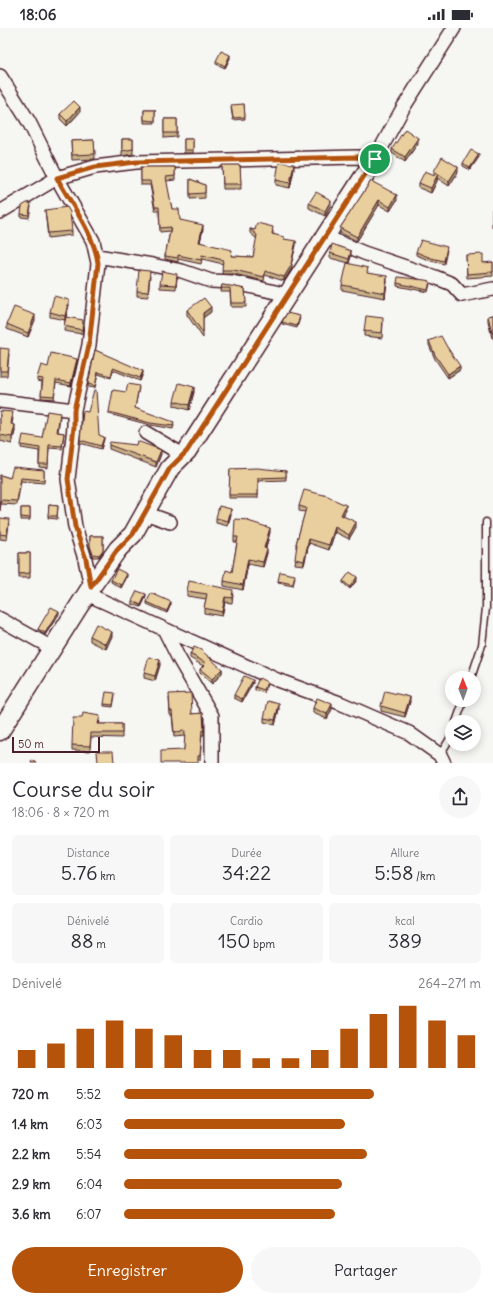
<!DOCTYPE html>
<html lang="fr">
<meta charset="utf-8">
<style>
:root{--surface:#fff;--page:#f7f7f7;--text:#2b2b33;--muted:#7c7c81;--accent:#b45309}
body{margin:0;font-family:Delius,sans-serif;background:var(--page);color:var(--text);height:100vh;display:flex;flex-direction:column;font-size:15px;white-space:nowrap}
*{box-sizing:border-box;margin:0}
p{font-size:13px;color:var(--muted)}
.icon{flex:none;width:22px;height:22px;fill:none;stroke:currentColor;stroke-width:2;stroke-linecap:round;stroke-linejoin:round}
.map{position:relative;height:735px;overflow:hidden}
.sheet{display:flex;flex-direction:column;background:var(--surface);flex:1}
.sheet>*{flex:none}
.needle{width:26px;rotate:359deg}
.fabs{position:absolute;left:445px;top:643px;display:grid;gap:8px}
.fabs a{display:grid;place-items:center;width:36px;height:36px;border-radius:50%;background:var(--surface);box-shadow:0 2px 10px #0003;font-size:20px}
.scale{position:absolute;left:12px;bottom:10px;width:88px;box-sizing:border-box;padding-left:4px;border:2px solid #4a1f2b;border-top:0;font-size:11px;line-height:14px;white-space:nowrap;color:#4a1f2b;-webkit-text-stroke:3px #f6f6f2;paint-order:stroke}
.pin{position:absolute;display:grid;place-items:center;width:34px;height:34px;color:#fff;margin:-17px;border:2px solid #fff;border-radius:50%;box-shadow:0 1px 4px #0007}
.round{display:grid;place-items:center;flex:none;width:42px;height:42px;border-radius:21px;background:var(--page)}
.overview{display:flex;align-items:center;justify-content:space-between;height:68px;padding:0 12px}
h1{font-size:22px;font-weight:600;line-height:30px}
.figures{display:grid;grid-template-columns:repeat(3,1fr);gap:6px;height:68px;padding:4px 12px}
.figures div{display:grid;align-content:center;border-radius:6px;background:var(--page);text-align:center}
.figures b{font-size:20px;font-weight:600}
.figures small{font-size:11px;font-weight:400}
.figures p{font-size:11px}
.chart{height:112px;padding:8px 12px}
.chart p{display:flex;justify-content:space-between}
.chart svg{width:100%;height:72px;margin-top:4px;stroke:var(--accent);stroke-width:6}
.primary-button{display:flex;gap:8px;margin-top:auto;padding:8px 12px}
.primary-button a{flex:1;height:46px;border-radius:24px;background:var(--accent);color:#fff;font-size:16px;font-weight:600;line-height:46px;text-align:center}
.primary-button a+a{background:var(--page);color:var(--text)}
ul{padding:0 12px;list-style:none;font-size:13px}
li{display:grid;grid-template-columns:64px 48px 1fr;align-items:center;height:30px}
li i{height:10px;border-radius:5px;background:var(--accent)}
.status{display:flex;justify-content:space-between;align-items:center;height:28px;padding:0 20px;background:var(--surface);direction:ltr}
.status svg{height:11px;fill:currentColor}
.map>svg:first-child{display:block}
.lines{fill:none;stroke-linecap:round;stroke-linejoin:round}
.lane-casing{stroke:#4a1f2b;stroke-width:9}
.street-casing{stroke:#4a1f2b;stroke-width:16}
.secondary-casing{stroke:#4a1f2b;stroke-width:21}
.lane{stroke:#f6f6f2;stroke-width:6}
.street{stroke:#f6f6f2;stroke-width:13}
.secondary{stroke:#f6f6f2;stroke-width:18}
.wall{fill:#c8b288;stroke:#4a1f2b}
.shaded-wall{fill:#a3916f;stroke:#4a1f2b}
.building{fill:#e9cf9e;stroke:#4a1f2b}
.route-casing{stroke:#fff;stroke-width:8}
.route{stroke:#b45309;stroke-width:5}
</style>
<div class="status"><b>18:06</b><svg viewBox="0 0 49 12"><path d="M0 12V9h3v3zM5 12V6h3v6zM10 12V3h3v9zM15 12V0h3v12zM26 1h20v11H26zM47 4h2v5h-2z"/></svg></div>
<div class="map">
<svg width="493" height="735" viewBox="0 0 493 735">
<rect width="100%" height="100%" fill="#f6f6f2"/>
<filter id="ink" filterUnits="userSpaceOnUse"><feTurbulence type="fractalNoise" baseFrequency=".025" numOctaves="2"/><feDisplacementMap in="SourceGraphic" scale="8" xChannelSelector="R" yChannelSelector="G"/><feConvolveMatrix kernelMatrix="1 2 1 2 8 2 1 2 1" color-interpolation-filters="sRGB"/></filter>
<g filter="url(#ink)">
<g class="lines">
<defs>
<path id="lane" d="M471,650L482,617L486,580V494
M456,694L464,672
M440,727L452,707"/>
<path id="street" d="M0,48L29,94L57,150L93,213L98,235L89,317L74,382V399L68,451L75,499L85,531L91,559
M0,184L57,150L95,139L136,134L357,129L375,131L403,80L454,0
M324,208L364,225L435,249L452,256L462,267L493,261
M97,228L152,237L182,243L211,253L232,254L288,267
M0,373L74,382
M146,405L183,427
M145,485L170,494
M87,566L164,601L178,629L212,688V735
M0,591L52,620
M164,601L277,652L340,675L409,705L440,727L444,735"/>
<path id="secondary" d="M0,703L91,559L118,521L133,506L170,440L187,423L375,131"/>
</defs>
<!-- lane casing -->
<use href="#lane" class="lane-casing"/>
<!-- street casing -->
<use href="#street" class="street-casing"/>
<!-- secondary casing -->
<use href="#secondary" class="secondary-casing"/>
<!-- lane -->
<use href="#lane" class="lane"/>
<!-- street -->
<use href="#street" class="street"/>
<!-- secondary -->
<use href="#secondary" class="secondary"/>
</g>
<!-- wall -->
<path class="wall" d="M230,30L225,40L216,36V33Z
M244,76L245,91L233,92L231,80Z
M144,82H155V95H144Z
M80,84L67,98L60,91V86Z
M164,91H177V109L164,110Z
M122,111H133V126L122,128Z
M184,111H193V125H184Z
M94,112L95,131L72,132L71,113Z
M418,115L405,134L392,125V121Z
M479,129L470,142L463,138V135Z
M222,137H240L241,161H223Z
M141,139H175V152L166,153L172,181L180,192L203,201L200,214L232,228L253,229L257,211L250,205V201L255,202L273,203V206L284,211L296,217L291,236L292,240L284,253L265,247L264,253L234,246H222L223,236L202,231L201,236L178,231V234L165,231V228L170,203L160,204L159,183H155L150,157H141Z
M294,141L290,160L276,157V152Z
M434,143L458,144L449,158L437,150V153L431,165L419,160V155L434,147Z
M190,151L205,157V170L190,171Z
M371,153L397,172L390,183L379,177L357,213L340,205V200Z
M309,175L331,177L325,188L309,180Z
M31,178L29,190L21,189V186Z
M45,182L72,203V207L48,210Z
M447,222L444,236L431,233L416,227V224Z
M330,225L351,228L349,235L330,230Z
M466,227L483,235L493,234V248L467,250Z
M368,246L387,253L385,270L342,262V257Z
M150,248L148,269L137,268V263Z
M177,250L176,261L160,260V256Z
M397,255L430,256L428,264L397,258Z
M222,257L245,261L246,279H231L230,264H221Z
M69,277L66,289L83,297L82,306L64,303L65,292L50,289V284Z
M187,282L211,284L203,289V310L187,287Z
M493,287V310H492L488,293V288Z
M300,290L297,300L282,296V294Z
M35,292L28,309L7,301V296Z
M383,295L382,310L364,308V303Z
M429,313L447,319L460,342L448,350L435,331L429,317Z
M0,320L9,326L7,348H0Z
M95,322L143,345L140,353L113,342L111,350L98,346L95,360L88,359V356Z
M77,334L71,358L56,355L54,371L41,370L42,354L37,353V350L48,339Z
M139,360L135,380L174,397L173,401L150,397L109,386V384L126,364Z
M194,364L189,382L174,378V373Z
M0,383L13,390L12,396L15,403L12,416L0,413Z
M60,388L58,404L64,405L62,421L49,420L48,440L39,439V423L21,420V417L42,410Z
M99,407L104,411L101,421L80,415V412Z
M109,417L161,426L156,439L109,421Z
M230,441L286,443V452L258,453V470H229Z
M44,442V455L21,453L17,477L1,476L0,483V447L10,450Z
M328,469L346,482L343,488L356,499L349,511L335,504L329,522L309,515L304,537L295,536L297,521L296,520V516L305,484L299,483V478Z
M49,477L58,478L57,491L48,490Z
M21,480H30V492H21Z
M231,486L228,498L216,495V490Z
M0,490L9,496L7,512L0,511Z
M248,493L270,504L266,520L267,525L263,539L248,536L243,562L224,558V553L232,544L237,514H234V509Z
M90,508H103V524L99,529H93L90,521Z
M19,525H30V550H19Z
M127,549L121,560L111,554V552Z
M295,549L293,558L278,555V553Z
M357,552L350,561L343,555V553Z
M187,563L233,567L232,575L225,574L222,588L204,585V580L206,571L187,568Z
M146,569L141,579L132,576V573Z
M147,574L171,576L167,585L147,576Z
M59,586L45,607L38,603V601Z
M90,608H112L106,621L90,613Z
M190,626L222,641V645L212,656L200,645V641L203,638L190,630Z
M160,637L155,653L144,650V645Z
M253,655L242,674L234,670V667Z
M267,656L264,665L255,662V659Z
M115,667L113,679L104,678V676Z
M169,670L192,686L203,685L204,707H202L200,732H198L184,722L185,708L174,709L172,687H170Z
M410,674L405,689L381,683V678Z
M313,680L332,681L327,691L313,685Z
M279,681L275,697L264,694V690Z
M100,693L99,696H122V710L91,709L90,723L72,722V717Z"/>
<!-- shaded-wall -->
<path class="shaded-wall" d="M230,27V30L225,40V38Z
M80,79V84L67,98V93Z
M418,110V115L405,134V129Z
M479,126V129L470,142V140Z
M294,136V141L290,160V155Z
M458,139V144L449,158V153Z
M437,148V153L431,165V160Z
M397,167V172L390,183V179Z
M331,172V177L325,188V183Z
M379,172V177L357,213V209Z
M203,197V201L199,218V214Z
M296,213V217L291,237L292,236V240L284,253V249L291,236Z
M351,223V228L349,235V231Z
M387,248V253L385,270V265Z
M69,272V277L65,292V288Z
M211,279V284L203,290V285Z
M35,287V292L28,309V305Z
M77,331V334L71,358V355Z
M460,338V342L448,350V346Z
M143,343V345L140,353V350Z
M194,359V364L189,382V377Z
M15,397V403L12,416V409Z
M104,409V411L101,421V418Z
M161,422V426L156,439V434Z
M346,477V482L341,491V487Z
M231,481V486L228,498V493Z
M356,494V499L349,511V507Z
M335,499V504L329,522V517Z
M270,500V504L264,525V520Z
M309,511V515L304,537V533Z
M267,521V525L263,539V534Z
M103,522V524L99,529V527Z
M248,531V536L243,562V557Z
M127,546V549L121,560V557Z
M357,549V552L350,561V559Z
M146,566V569L141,579V577Z
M225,569V574L222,588V584Z
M171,574V576L167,585V583Z
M59,583V586L45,607V605Z
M112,604V608L106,621V616Z
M160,632V637L155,653V648Z
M222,641V645L212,656V651Z
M253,652V655L242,674V671Z
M410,669V674L405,689V685Z
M279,676V681L275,697V692Z
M332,676V681L327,691V686Z"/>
<!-- building -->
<path class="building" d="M221,23L230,27L225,38L216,33Z
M74,73L80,79L67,93L60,86Z
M244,76L245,89L233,90L231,77Z
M144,82H155V93L144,92Z
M164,91H177V105H164Z
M405,101L418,110L405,129L392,121Z
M122,111H133V121L122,123Z
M184,111H193V122H184Z
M94,112L95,126L72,127L71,113Z
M471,122L479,126L470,140L463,135Z
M442,129L458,139L449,153L434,143Z
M279,134L294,136L290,155L276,152Z
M222,137H240L241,156H223Z
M141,139H175V148L166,149L172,181H179L180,192L203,197L199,214L232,222L231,228L253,229L257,207L250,201L255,202L257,195L273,199L272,206L284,209V211L296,213L291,236H292L284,249L265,243L264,249L234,242H222L223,232L202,227L201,232L178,227V230L165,228L171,199L160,200L159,179H155L150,153H141Z
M425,143L437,148L431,160L419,155Z
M190,151L205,157V165L190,166Z
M371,153L397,167L390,179L379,172L357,209L340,200Z
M316,164L331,172L325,183L309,175Z
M27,175H31L29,187L21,186L22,178Z
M67,179L70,184L72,203L48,205L45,182Z
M492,181H493V198L492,199Z
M421,212L447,219L444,233L431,230L416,224Z
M332,216L351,223L349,231L330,225Z
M483,226V235L493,234V244L467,246L466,227Z
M347,235L368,240L367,245L387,248L385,265L342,257Z
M139,242L150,243L148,264L137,263Z
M162,243L177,246L176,257L160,256Z
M398,249L425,252L430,253L428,262L397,255Z
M222,257L231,258L245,261L246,275H231L230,260H221Z
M54,268L69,272L65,288L50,284Z
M204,270L211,279L203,285V305L187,282Z
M14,279L35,287L28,305L7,296Z
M287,285L300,288L297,298L282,294Z
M493,287V305H492L488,288Z
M366,288L383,290L382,305L364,303Z
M66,289L83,292L82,302L64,298Z
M441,308L447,319L460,338L448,346L435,327L429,313Z
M0,320L9,321L7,343H0Z
M95,322L143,343L140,350L113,340L111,348L98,344L95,358L88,356Z
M51,325L77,331L71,355L56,352L54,368L41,367L43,351L37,350L41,337L48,339Z
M179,355L194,359L189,377L174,373Z
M128,356L139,358L135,380L174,394L173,398L150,395L109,384L113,362L126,364Z
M94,362H96L99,407L104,409L101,418L80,412L83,383L88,384Z
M0,383L13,384L11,396L15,397L12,409L0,407Z
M47,383L60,385L57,404L64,405L62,418L49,417L48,436H39L40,420L21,417L23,407L42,410Z
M137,413L161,422L156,434L109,417L110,414L136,417Z
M13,439L44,442V452L21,450L17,473L1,472L0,480V447L10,450Z
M257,440L286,443V449L258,450V467H229L230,441Z
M304,462L328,468V469L346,477L341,487L356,494L349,507L335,499L329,517L309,511L304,533L295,531L297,516H296L306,480L299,478Z
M49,477L58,478L57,488H48Z
M219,478L231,481L228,493L216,490Z
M21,480H30V490L21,489Z
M0,490L9,491L7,507L0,506Z
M235,491L249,492L248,493L270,500L264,520L267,521L263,534L248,531L243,557L224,553L226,542L232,544L238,509H234Z
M90,508H103V522L99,527L93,526L90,518Z
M19,525H30V545L19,546Z
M117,541L127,546L121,557L111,552Z
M280,544L295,547L293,556L278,553Z
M350,544L357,549L350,559L343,553Z
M189,553L233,562L232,570L225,569L222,584L204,580L207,566L187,563Z
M137,563L146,566L141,577L132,573Z
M151,565L171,574L167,583L147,574Z
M51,579L59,583L45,605L38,601Z
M96,596L112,604L106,616L90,608Z
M194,619L201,622L222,641L212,651L200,641L206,635L190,626Z
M149,629L160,632L155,648L144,645Z
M244,648L253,652L242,671L234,667Z
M259,650L267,654L264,662L255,659Z
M385,663L410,669L405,685L381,678Z
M106,664L115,665L113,677L104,676Z
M191,665L192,686L203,685L204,702H202L200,728H198V735H161V723L184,722L185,703L174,704L172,683H170L169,666Z
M317,670L332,676L327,686L313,680Z
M268,673L279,676L275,692L264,690Z
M83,685L100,688L98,696H122V705H91L90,718L72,717L73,690H82Z
M97,723H113L114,735H98Z
M32,732L37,735H31Z"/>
</g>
<g class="lines" filter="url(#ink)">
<defs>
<path id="route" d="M357,129L375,131L187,423L170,440L133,506L118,521L91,559L86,531L75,499L68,451L74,399V382L89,317L98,235C95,208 70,174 57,150L95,139L136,134Z"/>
</defs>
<!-- route casing -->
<use href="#route" class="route-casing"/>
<!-- route -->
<use href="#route" class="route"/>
</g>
</svg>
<div class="fabs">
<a><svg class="needle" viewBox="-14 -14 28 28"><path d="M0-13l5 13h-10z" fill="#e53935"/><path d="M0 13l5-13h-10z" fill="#7c7c81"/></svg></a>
<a><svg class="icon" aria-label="layers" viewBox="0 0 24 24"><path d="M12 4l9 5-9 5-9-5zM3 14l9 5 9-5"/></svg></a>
</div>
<div class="scale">50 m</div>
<div class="pin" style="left:375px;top:131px;background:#1e9e55"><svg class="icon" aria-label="arrive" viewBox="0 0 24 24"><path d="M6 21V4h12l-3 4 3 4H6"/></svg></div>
</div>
<section class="sheet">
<div class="overview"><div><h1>Course du soir</h1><p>18:06 · 8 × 720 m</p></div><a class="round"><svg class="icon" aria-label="share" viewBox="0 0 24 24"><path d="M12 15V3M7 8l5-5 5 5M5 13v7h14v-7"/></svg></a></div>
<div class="figures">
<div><p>Distance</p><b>5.76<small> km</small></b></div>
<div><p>Durée</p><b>34:22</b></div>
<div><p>Allure</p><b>5:58<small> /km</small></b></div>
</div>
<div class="figures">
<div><p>Dénivelé</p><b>88<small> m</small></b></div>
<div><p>Cardio</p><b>150<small> bpm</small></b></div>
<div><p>kcal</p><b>389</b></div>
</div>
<div class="chart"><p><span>Dénivelé</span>264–271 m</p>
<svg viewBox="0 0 160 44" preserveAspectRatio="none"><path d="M5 44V33M15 44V29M25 44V20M35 44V15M45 44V20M55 44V24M65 44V33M75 44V33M85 44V38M95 44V38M105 44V33M115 44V20M125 44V11M135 44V6M145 44V15M155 44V24"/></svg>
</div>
<ul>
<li><b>720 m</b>5:52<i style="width:70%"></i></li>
<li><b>1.4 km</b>6:03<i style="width:62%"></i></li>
<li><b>2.2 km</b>5:54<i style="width:68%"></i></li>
<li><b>2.9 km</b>6:04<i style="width:61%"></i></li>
<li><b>3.6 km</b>6:07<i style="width:59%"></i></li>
</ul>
<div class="primary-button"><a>Enregistrer</a><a>Partager</a></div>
</section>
